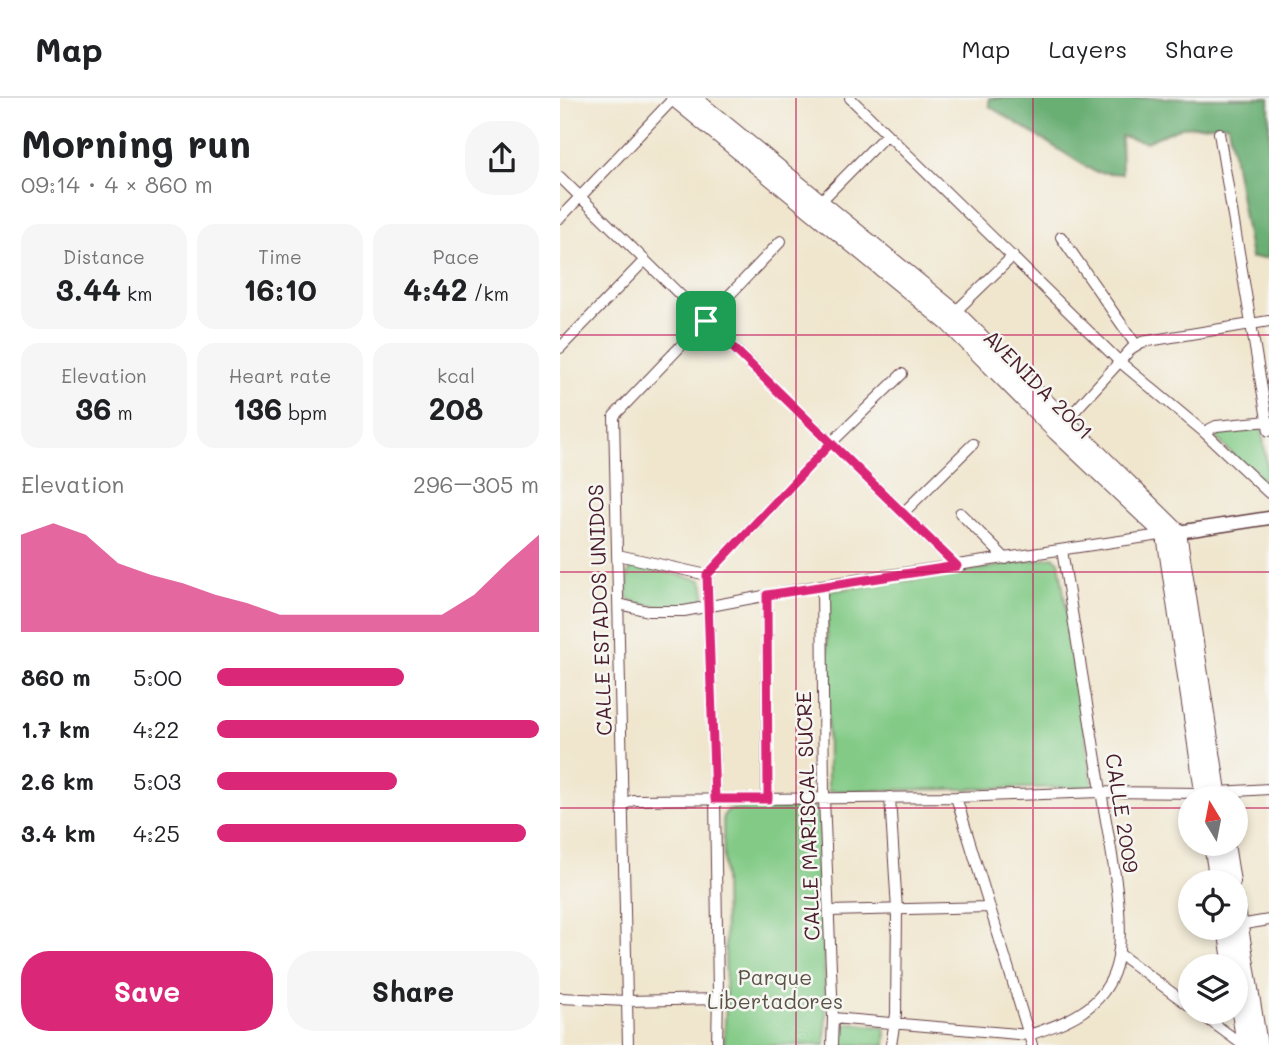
<!DOCTYPE html>
<meta charset="utf-8">
<style>
:root{--surface:#fff;--page:#f6f6f6;--text:#202124;--muted:#757577;--line:#e0e0e0;--accent:#db2777}
body{margin:0;font-family:Mali,sans-serif;background:var(--page);color:var(--text);height:100vh;display:flex;flex-direction:column;font-size:26px;white-space:nowrap}
*{box-sizing:border-box;margin:0}
p{font-size:23px;color:var(--muted)}
.icon{flex:none;width:38px;height:38px;fill:none;stroke:currentColor;stroke-width:2;stroke-linecap:round;stroke-linejoin:round}
.map{position:relative;flex:1;overflow:hidden}
.side{display:flex;flex-direction:column;background:var(--surface);width:560px}
.side>*{flex:none}
.needle{width:46px;rotate:350deg}
.buttons{position:absolute;left:618px;top:688px;display:grid;gap:14px}
.buttons a{display:grid;place-items:center;width:70px;height:70px;border-radius:50%;background:var(--surface);box-shadow:0 4px 10px #0003;font-size:35px}
.pin{position:absolute;display:grid;place-items:center;width:60px;height:60px;color:#fff;margin:-30px;border-radius:14px;box-shadow:0 4px 10px #0006}
.round{display:grid;place-items:center;flex:none;width:74px;height:74px;border-radius:28px;background:var(--page)}
.head{display:flex;align-items:center;justify-content:space-between;height:119px;padding:0 21px}
h1{font-size:38px;font-weight:800;line-height:52px}
.figures{display:grid;grid-template-columns:repeat(3,1fr);gap:10px;height:119px;padding:7px 21px}
.figures div{display:grid;align-content:center;border-radius:18px;background:var(--page);text-align:center}
.figures b{font-size:30px;font-weight:800}
.figures small{font-size:19px;font-weight:400}
.figures p{font-size:19px}
.chart{height:196px;padding:14px 21px}
.chart p{display:flex;justify-content:space-between}
.chart svg{width:100%;height:126px;margin-top:7px;fill:var(--accent);opacity:.7}
.button{display:flex;gap:14px;margin-top:auto;padding:14px 21px}
.button a{flex:1;height:80px;border-radius:28px;background:var(--accent);color:#fff;font-size:28px;font-weight:800;line-height:80px;text-align:center}
.button a+a{background:var(--page);color:var(--text)}
ul{padding:0 21px;list-style:none;font-size:23px}
li{display:grid;grid-template-columns:112px 84px 1fr;align-items:center;height:52px}
li i{height:18px;border-radius:9px;background:var(--accent)}
header{display:flex;align-items:center;gap:42px;box-sizing:border-box;height:98px;padding:0 35px;background:var(--surface);border-bottom:2px solid var(--line)}
header strong{font-size:33px}
nav{display:flex;gap:38px;margin-inline-start:auto;font-size:24px}
main{display:flex;flex:1;min-height:0}
.map>svg:first-child{display:block}
.green{fill:#82ca86;stroke:#667458;stroke-width:2}
.forest{fill:#69ae73;stroke:#5a664f;stroke-width:2}
.lines{fill:none;stroke-linecap:round;stroke-linejoin:round}
.minor-casing{stroke:#633d43;stroke-width:12}
.tertiary-casing{stroke:#633d43;stroke-width:15}
.primary-casing{stroke:#633d43;stroke-width:18}
.minor{stroke:#fff;stroke-width:10}
.tertiary{stroke:#fff;stroke-width:12}
.primary{stroke:#fff;stroke-width:16}
.route-casing{stroke:#fff;stroke-width:14}
.route{stroke:#db2777;stroke-width:9}
.grid{fill:none;stroke:#c2185b;stroke-width:2;stroke-opacity:0.55}
.labels{text-anchor:middle;dominant-baseline:central;stroke-width:5;stroke-linejoin:round;paint-order:stroke}
.street-label{font-size:21px;fill:#4a1f2b;stroke:#f6f6f2}
.park-label{font-size:21px;fill:#5b5246;stroke:#f6f6f2}
</style>
<header>
<strong>Map</strong>
<nav><a>Map</a><a>Layers</a><a>Share</a></nav>
</header>
<main>
<section class="side">
<div class="head"><div><h1>Morning run</h1><p>09:14 · 4 × 860 m</p></div><a class="round"><svg class="icon" aria-label="share" viewBox="0 0 24 24"><path d="M12 15V3M7 8l5-5 5 5M5 13v7h14v-7"/></svg></a></div>
<div class="figures">
<div><p>Distance</p><b>3.44<small> km</small></b></div>
<div><p>Time</p><b>16:10</b></div>
<div><p>Pace</p><b>4:42<small> /km</small></b></div>
</div>
<div class="figures">
<div><p>Elevation</p><b>36<small> m</small></b></div>
<div><p>Heart rate</p><b>136<small> bpm</small></b></div>
<div><p>kcal</p><b>208</b></div>
</div>
<div class="chart"><p><span>Elevation</span>296–305 m</p>
<svg viewBox="0 0 160 44" preserveAspectRatio="none"><path d="M0 44V10L10 6L20 10L30 20L40 24L50 27L60 31L70 34L80 38L90 38L100 38L110 38L120 38L130 38L140 31L150 20L160 10V44z"/></svg>
</div>
<ul>
<li><b>860 m</b>5:00<i style="width:58%"></i></li>
<li><b>1.7 km</b>4:22<i style="width:100%"></i></li>
<li><b>2.6 km</b>5:03<i style="width:56%"></i></li>
<li><b>3.4 km</b>4:25<i style="width:96%"></i></li>
</ul>
<div class="button"><a>Save</a><a>Share</a></div>
</section>
<div class="map">
<svg width="709" height="947" viewBox="0 0 709 947">
<rect width="100%" height="100%" fill="#f6f6f2"/>
<filter id="ink" filterUnits="userSpaceOnUse"><feTurbulence type="fractalNoise" baseFrequency=".0143" numOctaves="2"/><feDisplacementMap in="SourceGraphic" scale="14" xChannelSelector="R" yChannelSelector="G"/><feConvolveMatrix kernelMatrix="1 2 1 2 8 2 1 2 1" color-interpolation-filters="sRGB"/></filter>
<filter id="wash" filterUnits="userSpaceOnUse"><feTurbulence type="fractalNoise" baseFrequency=".00686" numOctaves="4" result="noise"/><feDisplacementMap in="SourceGraphic" scale="28" xChannelSelector="R" yChannelSelector="G"/><feGaussianBlur stdDeviation="1.57" result="paint"/><feColorMatrix in="noise" values="0 0 0 0 0 0 0 0 0 0 0 0 0 0 0 0 0 1.4 0 .05"/><feComposite in="paint" operator="in"/></filter>
<g filter="url(#wash)">
<rect width="100%" height="100%" fill="#f0e6ce"/>
<!-- green -->
<path class="green" d="M700,328L702,332L708,376L702,382L697,381L657,341L659,334L662,332Z
M493,459L499,463L533,689L268,693L267,500L270,493L361,481Z
M72,467L141,482C146,489 145,500 141,507C115,509 91,512 68,501V477Z
M254,709L259,716L266,916L265,947H164L166,904L163,718L169,711Z
M290,925L322,929L326,933L325,947H279C279,936 280,931 290,925Z"/>
<!-- forest -->
<path class="forest" d="M429,0H709V160H691L668,26L621,29L586,44L561,38L562,76L535,74L429,8Z"/>
</g>
<g filter="url(#ink)">
<g class="lines">
<defs>
<path id="minor" d="M290,0L560,264L644,334L709,395
M659,35L709,333
M0,79L271,345
M260,104L327,36
M0,120L114,0
M501,139L576,247
M395,214L453,158
M0,250L85,162
M503,326L572,250L582,244L709,223
M644,334L656,328L709,323
M267,341L397,468
M343,415L413,346
M400,415L446,461
M58,457L147,477
M262,487L264,700L273,920L272,947
M207,497V701
M59,506L88,513H124L262,487L607,436
M330,699L337,812L336,916L331,947
M396,699L472,947
M63,707L73,702L396,699L541,694L643,695L709,691
M269,813L429,809
M679,827L709,822
M558,855L630,908
M0,900L67,903L158,901
M638,914L683,947
M273,920L469,937C507,924 544,911 556,868C568,826 549,744 542,699C529,617 515,535 502,452
M68,947L54,318L221,143
M157,947L158,895L155,701L147,477L271,345L342,276"/>
<path id="tertiary" d="M618,434L709,420"/>
<path id="primary" d="M114,0L388,225L496,334L605,437L644,700
M133,0L395,214L618,434L659,700
M652,746L658,784
M666,746L672,784
M676,804L699,947
M666,830L672,868
M676,889L685,947"/>
</defs>
<!-- minor casing -->
<use href="#minor" class="minor-casing"/>
<!-- tertiary casing -->
<use href="#tertiary" class="tertiary-casing"/>
<!-- primary casing -->
<use href="#primary" class="primary-casing"/>
<!-- minor -->
<use href="#minor" class="minor"/>
<!-- tertiary -->
<use href="#tertiary" class="tertiary"/>
<!-- primary -->
<use href="#primary" class="primary"/>
</g>
</g>
<g class="lines" filter="url(#ink)">
<defs>
<path id="route" d="M146,223L271,345L147,477L155,701H208L207,497L397,468L146,223"/>
</defs>
<!-- route casing -->
<use href="#route" class="route-casing"/>
<!-- route -->
<use href="#route" class="route"/>
</g>
<!-- grid -->
<path class="grid" d="M236,0V947M473,0V947M0,237H709M0,474H709M0,710H630M676,710H709"/>
<g class="labels">
<!-- street labels -->
<g class="street-label">
<text transform="translate(479 286) rotate(45)">AVENIDA 2001</text>
<text transform="translate(39 512) rotate(-92)">CALLE ESTADOS UNIDOS</text>
<text transform="translate(563 715) rotate(81)">CALLE 2009</text>
<text transform="translate(247 718) rotate(-92)">CALLE MARISCAL SUCRE</text>
</g>
<!-- park labels -->
<g class="park-label">
<text x="215" y="878">Parque<tspan x="215" dy="24">Libertadores</tspan></text>
</g>
</g>
</svg>
<div class="buttons">
<a><svg class="needle" viewBox="-14 -14 28 28"><path d="M0-13l5 13h-10z" fill="#e53935"/><path d="M0 13l5-13h-10z" fill="#757577"/></svg></a>
<a><svg class="icon" aria-label="locate" viewBox="0 0 24 24"><circle cx="12" cy="12" r="6"/><path d="M12 2v4M12 18v4M2 12h4M18 12h4"/></svg></a>
<a><svg class="icon" aria-label="layers" viewBox="0 0 24 24"><path d="M12 4l9 5-9 5-9-5zM3 14l9 5 9-5"/></svg></a>
</div>
<div class="pin" style="left:146px;top:223px;background:#1e9e55"><svg class="icon" aria-label="arrive" viewBox="0 0 24 24"><path d="M6 21V4h12l-3 4 3 4H6"/></svg></div>
</div>
</main>
